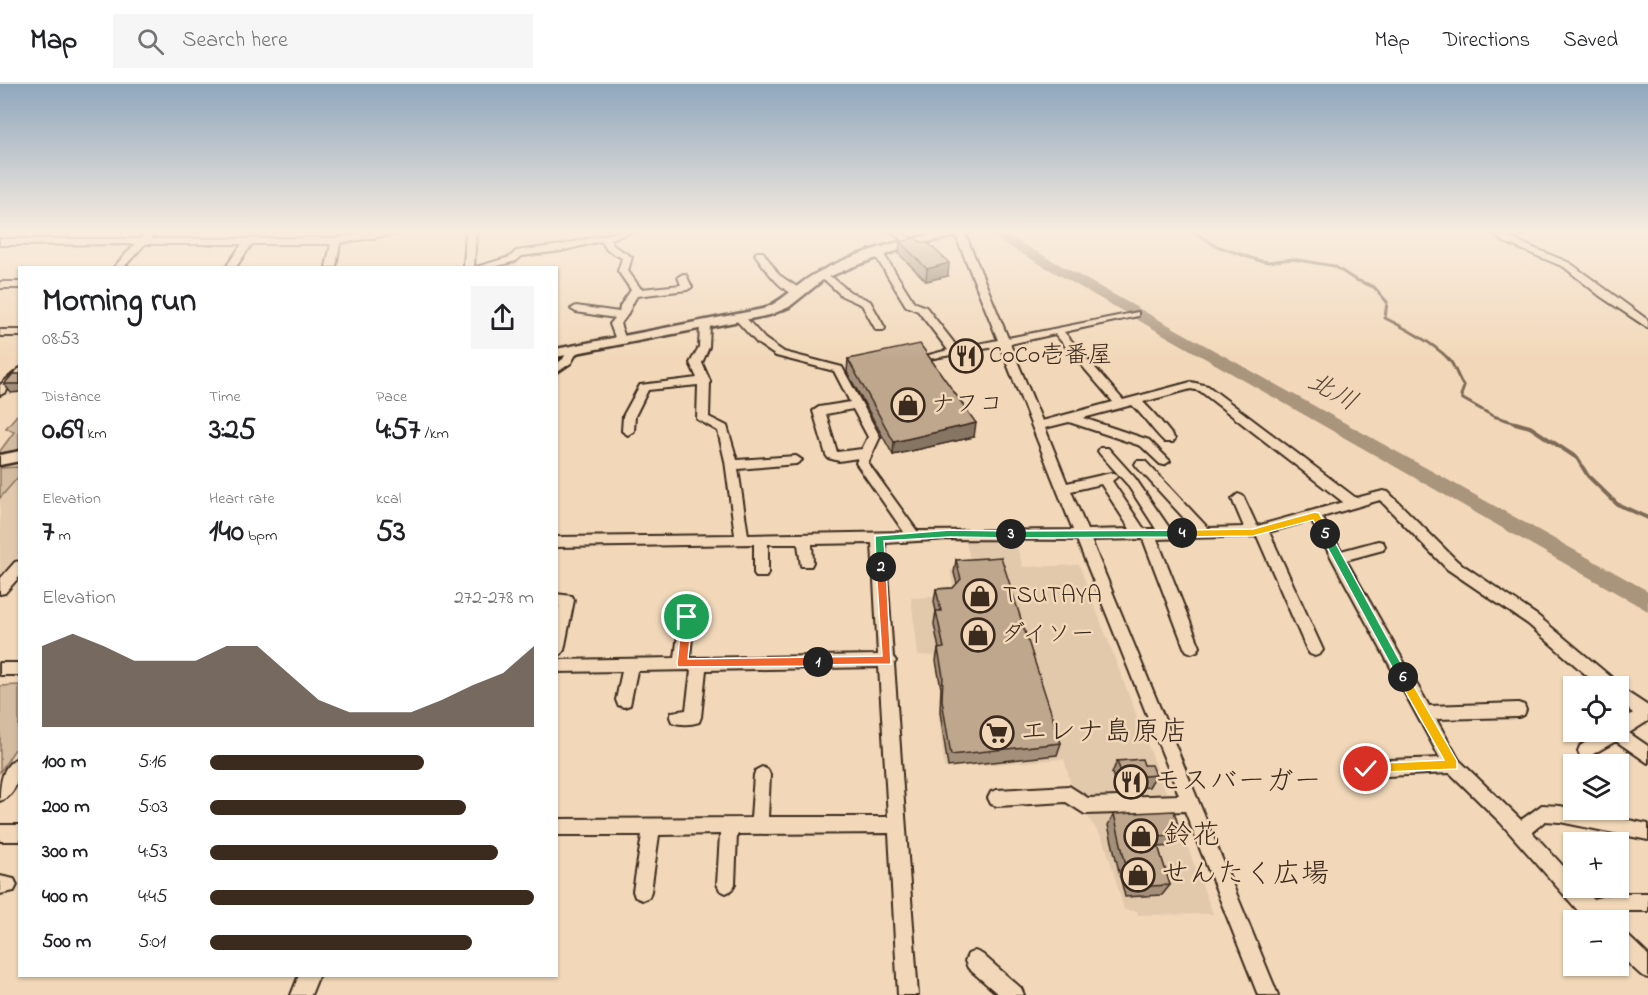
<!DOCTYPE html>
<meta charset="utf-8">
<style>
:root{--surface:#fff;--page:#f6f6f6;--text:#202124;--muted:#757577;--line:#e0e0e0;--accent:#3b2a1e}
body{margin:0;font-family:"Indie Flower","Klee One",sans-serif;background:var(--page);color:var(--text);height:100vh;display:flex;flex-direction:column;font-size:22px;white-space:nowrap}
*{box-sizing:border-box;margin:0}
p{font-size:20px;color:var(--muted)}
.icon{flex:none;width:33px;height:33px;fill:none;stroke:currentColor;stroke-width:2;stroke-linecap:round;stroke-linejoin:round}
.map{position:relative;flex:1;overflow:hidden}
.sheet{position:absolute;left:18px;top:182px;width:540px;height:711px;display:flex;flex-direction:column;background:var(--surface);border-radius:0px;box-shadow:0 2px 4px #0004}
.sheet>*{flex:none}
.tools{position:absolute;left:1563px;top:592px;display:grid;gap:12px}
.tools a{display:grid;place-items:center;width:66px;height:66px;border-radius:0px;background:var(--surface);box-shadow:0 2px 4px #0004;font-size:30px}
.pin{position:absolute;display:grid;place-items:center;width:51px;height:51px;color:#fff;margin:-26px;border:3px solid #fff;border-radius:50%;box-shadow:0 2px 6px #0007}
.km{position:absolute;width:30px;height:30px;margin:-15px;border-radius:50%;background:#222;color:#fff;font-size:16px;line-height:30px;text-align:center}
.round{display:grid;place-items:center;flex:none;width:63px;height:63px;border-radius:0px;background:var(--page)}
.head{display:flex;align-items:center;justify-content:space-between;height:102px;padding:0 24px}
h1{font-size:33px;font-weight:800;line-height:45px}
.metrics{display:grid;grid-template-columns:repeat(3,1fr);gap:9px;height:102px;padding:6px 24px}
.metrics div{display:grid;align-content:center}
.metrics b{font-size:30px;font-weight:800}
.metrics small{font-size:16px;font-weight:400}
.metrics p{font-size:16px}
.chart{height:168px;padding:12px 24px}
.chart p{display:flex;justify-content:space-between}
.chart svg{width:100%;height:108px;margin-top:6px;fill:var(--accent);opacity:.7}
ul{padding:0 24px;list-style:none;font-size:20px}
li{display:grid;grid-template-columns:96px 72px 1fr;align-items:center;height:45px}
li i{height:15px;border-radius:8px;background:var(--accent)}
header{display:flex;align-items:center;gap:36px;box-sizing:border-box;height:84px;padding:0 30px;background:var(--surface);border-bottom:2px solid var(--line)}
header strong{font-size:28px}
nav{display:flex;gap:33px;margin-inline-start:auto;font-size:21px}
.search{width:420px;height:54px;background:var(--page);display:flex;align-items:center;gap:15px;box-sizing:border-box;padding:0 21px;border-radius:0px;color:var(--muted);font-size:22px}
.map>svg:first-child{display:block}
.built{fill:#e3c9ac}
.green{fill:#d4bca0;stroke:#88735f;stroke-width:1.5}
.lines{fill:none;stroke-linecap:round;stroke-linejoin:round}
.stream-far1{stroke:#7d6a56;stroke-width:3}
.stream{stroke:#7d6a56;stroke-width:4}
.river{fill:#a9947c;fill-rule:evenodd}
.minor-casing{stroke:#3b2a1e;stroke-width:4}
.major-casing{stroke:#3b2a1e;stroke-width:5}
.minor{fill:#f2d8b9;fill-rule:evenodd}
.major{fill:#f2d8b9;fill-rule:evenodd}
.wall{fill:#a4907a;stroke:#3b2a1e;stroke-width:1.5}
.shaded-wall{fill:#867563;stroke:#3b2a1e;stroke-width:1.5}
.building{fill:#bfa78e;stroke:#3b2a1e;stroke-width:1.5}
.split-1{fill:#f0652b;stroke:#fff;stroke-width:1.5}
.split-2{fill:#f0652b;stroke:#fff;stroke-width:1.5}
.split-3{fill:#22a559;stroke:#fff;stroke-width:1.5}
.split-4{fill:#22a559;stroke:#fff;stroke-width:1.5}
.split-5{fill:#f5b400;stroke:#fff;stroke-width:1.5}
.split-6{fill:#22a559;stroke:#fff;stroke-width:1.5}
.split-7{fill:#f5b400;stroke:#fff;stroke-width:1.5}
.labels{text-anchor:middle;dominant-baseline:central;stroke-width:5;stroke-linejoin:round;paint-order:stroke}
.poi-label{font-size:24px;fill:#3b2a1e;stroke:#f2d8b9;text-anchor:start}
.water-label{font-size:26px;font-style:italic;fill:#564436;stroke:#f2d8b9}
.near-poi-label{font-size:28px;fill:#3b2a1e;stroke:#f2d8b9;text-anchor:start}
</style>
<header>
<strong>Map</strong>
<div class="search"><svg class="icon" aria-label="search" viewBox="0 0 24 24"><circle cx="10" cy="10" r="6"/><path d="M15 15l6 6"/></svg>Search here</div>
<nav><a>Map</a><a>Directions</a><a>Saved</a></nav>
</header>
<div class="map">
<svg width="1648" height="911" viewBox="0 0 1648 911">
<rect width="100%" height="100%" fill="#f2d8b9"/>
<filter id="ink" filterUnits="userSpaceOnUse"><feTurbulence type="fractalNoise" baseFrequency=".0167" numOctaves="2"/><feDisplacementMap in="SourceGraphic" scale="12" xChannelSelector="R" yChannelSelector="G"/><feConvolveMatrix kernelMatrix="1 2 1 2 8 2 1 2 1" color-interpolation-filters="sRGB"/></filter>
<g filter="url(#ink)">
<!-- built -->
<path class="built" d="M19,380V471L0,495V383Z
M965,454L1015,455L1023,483L1079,481L1168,713L1087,717L1072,705L1064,675L944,684L939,628L940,604L935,572L918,571L911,514L947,512L953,504L950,486L972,484Z
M1174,727L1213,830L1138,831L1137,827L1124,826L1108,769L1102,754L1085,729Z"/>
<!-- green -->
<path class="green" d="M17,331H19V370L0,373V367L14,348L6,344Z
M19,383V392L0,414V384Z
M19,601V659L0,688V602Z"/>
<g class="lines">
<!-- stream-far1 -->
<path class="stream-far1" d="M1193,147L1214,161L1257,176L1268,178L1292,175L1334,182L1354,195L1374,203L1387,218L1385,234C1405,244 1438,261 1451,278C1455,284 1459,296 1464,303L1461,311L1463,315L1493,332L1520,340"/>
<!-- stream -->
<path class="stream" d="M1515,339L1530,343L1577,374L1588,392L1617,420L1648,434"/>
<!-- river -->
<path class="river" d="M982,147H999L1648,507V527Z"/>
<defs>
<path id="minor" d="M147,147H157L150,155L336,154L353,151L359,147H402L397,150L340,159L336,183H326L331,160H252L236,183H226L242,160H145L124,183H114L135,160L0,161V155H140Z
M466,147H476L474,183H464Z
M621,147H636L610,155L614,162L632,173L628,187L641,205L681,201L678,193L683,190L686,191L692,203L687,206L637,212C630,222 629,232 620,240L626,256L625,258L621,259L616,256L610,240L615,234L576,228L571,225L576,222L619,228L620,222L631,206L618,187L622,174L607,166L601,157L561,167L522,172L516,177L493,183H476L510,173L516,167L561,161Z
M890,147H900L915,158L907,160Z
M954,147H964L1008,254L1138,228V232L1064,248L1123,316L1191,298L1208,302L1356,414L1383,407L1388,408L1457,477L1538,532L1617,598L1619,603L1648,622V637L1629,649L1648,662V679L1616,657L1586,674L1580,672L1578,667L1580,662L1602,648H1618V638L1633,629L1618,618V603H1600L1528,540L1447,485L1380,416L1322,433L1341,467L1378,457L1383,458L1385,462L1383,466L1346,476L1429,622L1518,619L1524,621L1526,626L1524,631L1518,633L1436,635L1459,676L1521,736L1542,721L1560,722L1648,740V756L1560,738L1545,737L1532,748L1574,794V804H1583L1593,815L1618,809H1648V827H1625L1606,830L1609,837H1587L1500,738L1450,689L1366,693L1360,690L1358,685L1360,680L1366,677L1440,674L1311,436L1269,448L1323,566L1320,570L1315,572L1310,570L1307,566L1257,452L1157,455L1200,563L1197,567L1192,569L1187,567L1184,563L1143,455L1091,456L1278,911H1258L1185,727L1085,730L1066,718L997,722L991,720L988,714L991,708L997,706L1069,702L1088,714L1179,711L1077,456L950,455L885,459L893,573L896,577L894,580L918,911H898L889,749L737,750L735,800L732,806L726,809L720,806L717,800L720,750L659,751L651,807L649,813L642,816L635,813L633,807L642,751H556V735L751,734L754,691L756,686L762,683L768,686L770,691L768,733H888L879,583L706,586L701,633L699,638C690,641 681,641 672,638L670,633L672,628L686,626L691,586L637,587L630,621L624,623L618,621L616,616L622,587L556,588V576L675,574L680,533L682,529H692L694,533L690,574L878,571L872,459L812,460L813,478L811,482H801L798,460H768V489L766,493H756L754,489V460L556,463V453L735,451L725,377L718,347L697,335L698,301L648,306L635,332L634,347L628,351L622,347L623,332L640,301L697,294L690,279L699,263L700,241L705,238L710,241L709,263L702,279L710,297L709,333L727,342L737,376L796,372L802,376L796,380L738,385L748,451L904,448L856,379L858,374L839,377L828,374L826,371L813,327L819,323L850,318L834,287L776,272L757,259L736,236L735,234L740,231L744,232L765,255L784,268L842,283L880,353L868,379L917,447L1073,446L1000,262L929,275V271L948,266L918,227L906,222L873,168L881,166L914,218L926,223L958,264L998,256ZM1055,250L1113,318L1042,337L1010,260ZM1191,305L1200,307L1343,418L1257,442L1243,412L1238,410L1232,415L1244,443L1208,444L1145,377H1137L1135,380L1137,383L1193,444L1170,445L1135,394L1108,364H1100L1098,367L1100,370L1127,400L1156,445H1144L1112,397L1117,393L1115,390L1111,389L1067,399L1045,344L1069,338L1141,362L1160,380L1164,381L1170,377L1149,356L1083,334L1132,321C1145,333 1152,346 1165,358H1173L1175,355C1165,342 1155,330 1143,318ZM853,325L868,353L862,365L837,368L826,330ZM1101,400L1130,445L1087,446L1071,407Z
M1490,147H1500L1510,154L1570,179L1648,236V244L1600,212L1564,183L1504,158Z
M757,168H763L779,191L803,207V211C783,213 765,184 755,170Z
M820,189L833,194L850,208L870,217L885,244L884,246H876L862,221L842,212L827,198L815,192Z
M0,198H20V204H0Z
M0,246H20V252H0Z
M574,262L579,265L571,279L556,289V280L563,275L570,263Z
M20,284V294L4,309L0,311V301Z
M20,477V492L5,509L0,510V495L15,478Z
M556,510L572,512L574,516L564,566L561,570L556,572V531L559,522H556Z
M0,579H20V591H0Z
M20,673C20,689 18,710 0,717C0,701 1,679 20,673Z
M0,741H20V757H0Z
M0,792L14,795L17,801L14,807L0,810Z
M1618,847L1625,849L1648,871V894L1641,891L1618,870Z
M975,867L982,870L1021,904L1024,911H999L968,884L965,877L968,870Z
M299,891H319L311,911H291Z"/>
<path id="major" d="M950,147H972L966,150L913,161L852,183L824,195L789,223L770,231L556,273V265L763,225C787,215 796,200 817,189C857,167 906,155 950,147Z
M20,367V377L0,381V371Z"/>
</defs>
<!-- minor casing -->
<use href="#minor" class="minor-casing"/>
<!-- major casing -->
<use href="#major" class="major-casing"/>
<!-- minor -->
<use href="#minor" class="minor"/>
<!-- major -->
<use href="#major" class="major"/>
</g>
<!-- wall -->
<path class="wall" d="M900,158L948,192L926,197L899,170Z
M848,275L974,353L893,371L847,288Z
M20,290V308L11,309L4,300Z
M956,476L1061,659L1057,671L948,683L940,628L941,604L936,577L938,565H939L934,540L936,527L934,518L936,505L953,504L957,500L954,489Z
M1117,677L1156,691L1149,703L1117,706L1112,689Z
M1114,730L1181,751L1174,762L1158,763L1170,801L1162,811L1125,813L1108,741Z"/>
<!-- shaded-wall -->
<path class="shaded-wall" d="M949,179L948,192L926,197L927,185Z
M976,339L974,353L893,371L894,358Z"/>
<!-- building -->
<path class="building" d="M915,154L919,157L928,159L949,179L927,185L900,158Z
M920,260L976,339L894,358L848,275Z
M13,290H20V300H4Z
M1001,473L1061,659L951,671L942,616L943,592L938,565L944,564L936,527H941L936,505L953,504L961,495L956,476Z
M1142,675L1144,681H1152L1156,691L1123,694L1117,677Z
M1174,727L1181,751L1155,752L1170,801L1131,803L1114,730Z"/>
</g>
<!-- sky -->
<linearGradient id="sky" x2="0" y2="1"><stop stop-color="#8fa7bd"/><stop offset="0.54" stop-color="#f9ede0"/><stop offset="1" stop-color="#f9ede0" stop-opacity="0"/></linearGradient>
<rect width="1648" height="274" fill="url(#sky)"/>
<!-- split-1 -->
<path class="split-1" d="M687,529L692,533L688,575L818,573L823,578L818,582L678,583L677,580L682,533Z"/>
<!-- split-2 -->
<path class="split-2" d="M881,480L886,483L891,580L814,581L812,578L818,573L882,572L876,483Z"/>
<!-- split-3 -->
<path class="split-3" d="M950,446L1011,447L1016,450L1011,454L950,453L884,457L886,483L881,487L876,483L875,452Z"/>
<!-- split-4 -->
<path class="split-4" d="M1182,446L1187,449L1182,453L1011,454L1006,450L1011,447Z"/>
<!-- split-5 -->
<path class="split-5" d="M1315,428L1319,429L1330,450L1329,452H1322L1313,436L1253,452L1182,453L1177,449L1182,446L1253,445Z"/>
<!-- split-6 -->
<path class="split-6" d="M1325,446L1329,447L1407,590V596H1399L1320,450Z"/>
<!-- split-7 -->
<path class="split-7" d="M1403,588L1407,590L1457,677V685L1361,689L1360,685L1366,680L1444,676L1397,593Z"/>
<!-- icons -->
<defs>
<symbol id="restaurant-ring" viewBox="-11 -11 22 22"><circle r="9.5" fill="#f2d8b9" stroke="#3b2a1e" stroke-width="1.5"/><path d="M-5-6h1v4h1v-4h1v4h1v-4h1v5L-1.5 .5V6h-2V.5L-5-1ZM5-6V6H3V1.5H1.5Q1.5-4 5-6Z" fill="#3b2a1e"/></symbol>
<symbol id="shop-ring" viewBox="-11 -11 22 22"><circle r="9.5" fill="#f2d8b9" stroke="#3b2a1e" stroke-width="1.5"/><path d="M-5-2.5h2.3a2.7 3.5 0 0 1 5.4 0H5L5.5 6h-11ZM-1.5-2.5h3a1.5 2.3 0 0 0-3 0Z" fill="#3b2a1e"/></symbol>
<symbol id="supermarket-ring" viewBox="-11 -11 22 22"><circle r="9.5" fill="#f2d8b9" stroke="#3b2a1e" stroke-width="1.5"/><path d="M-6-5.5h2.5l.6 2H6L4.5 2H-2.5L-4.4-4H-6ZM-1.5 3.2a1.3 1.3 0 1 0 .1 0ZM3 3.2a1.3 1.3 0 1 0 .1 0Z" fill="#3b2a1e"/></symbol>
</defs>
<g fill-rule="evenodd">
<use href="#restaurant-ring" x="947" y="253" width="38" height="38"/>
<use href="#shop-ring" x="889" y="302" width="38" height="38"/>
<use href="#shop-ring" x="961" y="493" width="38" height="38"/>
<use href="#shop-ring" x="959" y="532" width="38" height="38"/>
<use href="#supermarket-ring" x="978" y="630" width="38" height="38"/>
<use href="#restaurant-ring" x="1112" y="679" width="38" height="38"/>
<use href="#shop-ring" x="1122" y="733" width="38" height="38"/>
<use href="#shop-ring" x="1119" y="772" width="38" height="38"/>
</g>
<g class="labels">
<!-- poi labels -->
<g class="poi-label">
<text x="989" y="272">CoCo壱番屋</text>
<text x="931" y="321">ナフコ</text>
<text x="1003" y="512">TSUTAYA</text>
<text x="1001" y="551">ダイソー</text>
</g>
<!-- water labels -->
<g class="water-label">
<text transform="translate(1332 309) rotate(29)">北川</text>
</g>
<!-- near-poi labels -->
<g class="near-poi-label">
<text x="1020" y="649">エレナ島原店</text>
<text x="1154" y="698">モスバーガー</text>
<text x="1164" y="752">鈴花</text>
<text x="1161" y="791">せんたく広場</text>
</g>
</g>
</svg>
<div class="tools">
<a><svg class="icon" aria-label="locate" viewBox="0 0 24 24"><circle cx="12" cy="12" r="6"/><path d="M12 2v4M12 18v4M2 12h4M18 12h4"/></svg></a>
<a><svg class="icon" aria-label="layers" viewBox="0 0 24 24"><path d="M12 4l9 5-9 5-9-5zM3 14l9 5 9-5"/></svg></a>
<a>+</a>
<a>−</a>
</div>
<div class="pin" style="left:687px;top:533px;background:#1e9e55"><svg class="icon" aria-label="arrive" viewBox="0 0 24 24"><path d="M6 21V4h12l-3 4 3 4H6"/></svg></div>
<div class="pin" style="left:1366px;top:685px;background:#d93025"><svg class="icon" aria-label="check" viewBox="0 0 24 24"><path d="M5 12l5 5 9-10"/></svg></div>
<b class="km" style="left:818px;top:578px">1</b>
<b class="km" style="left:881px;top:483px">2</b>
<b class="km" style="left:1011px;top:450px">3</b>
<b class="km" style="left:1182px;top:449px">4</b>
<b class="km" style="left:1325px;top:450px">5</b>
<b class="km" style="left:1403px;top:593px">6</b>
<section class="sheet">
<div class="head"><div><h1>Morning run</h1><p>08:53</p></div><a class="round"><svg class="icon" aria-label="share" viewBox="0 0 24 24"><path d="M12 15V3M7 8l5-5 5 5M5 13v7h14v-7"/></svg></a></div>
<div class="metrics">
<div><p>Distance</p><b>0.69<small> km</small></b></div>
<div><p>Time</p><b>3:25</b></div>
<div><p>Pace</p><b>4:57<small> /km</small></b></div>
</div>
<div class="metrics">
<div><p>Elevation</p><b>7<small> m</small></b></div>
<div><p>Heart rate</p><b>140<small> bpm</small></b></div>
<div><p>kcal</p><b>53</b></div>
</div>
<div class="chart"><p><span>Elevation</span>272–278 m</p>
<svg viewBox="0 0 160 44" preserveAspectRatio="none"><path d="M0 44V11L10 6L20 11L30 17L40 17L50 17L60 11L70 11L80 22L90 33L100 38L110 38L120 38L130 33L140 27L150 22L160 11V44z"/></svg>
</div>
<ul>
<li><b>100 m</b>5:16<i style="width:66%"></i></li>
<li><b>200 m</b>5:03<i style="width:79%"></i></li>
<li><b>300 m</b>4:53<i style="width:89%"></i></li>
<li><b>400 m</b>4:45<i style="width:100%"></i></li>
<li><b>500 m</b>5:01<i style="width:81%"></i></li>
</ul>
</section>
</div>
